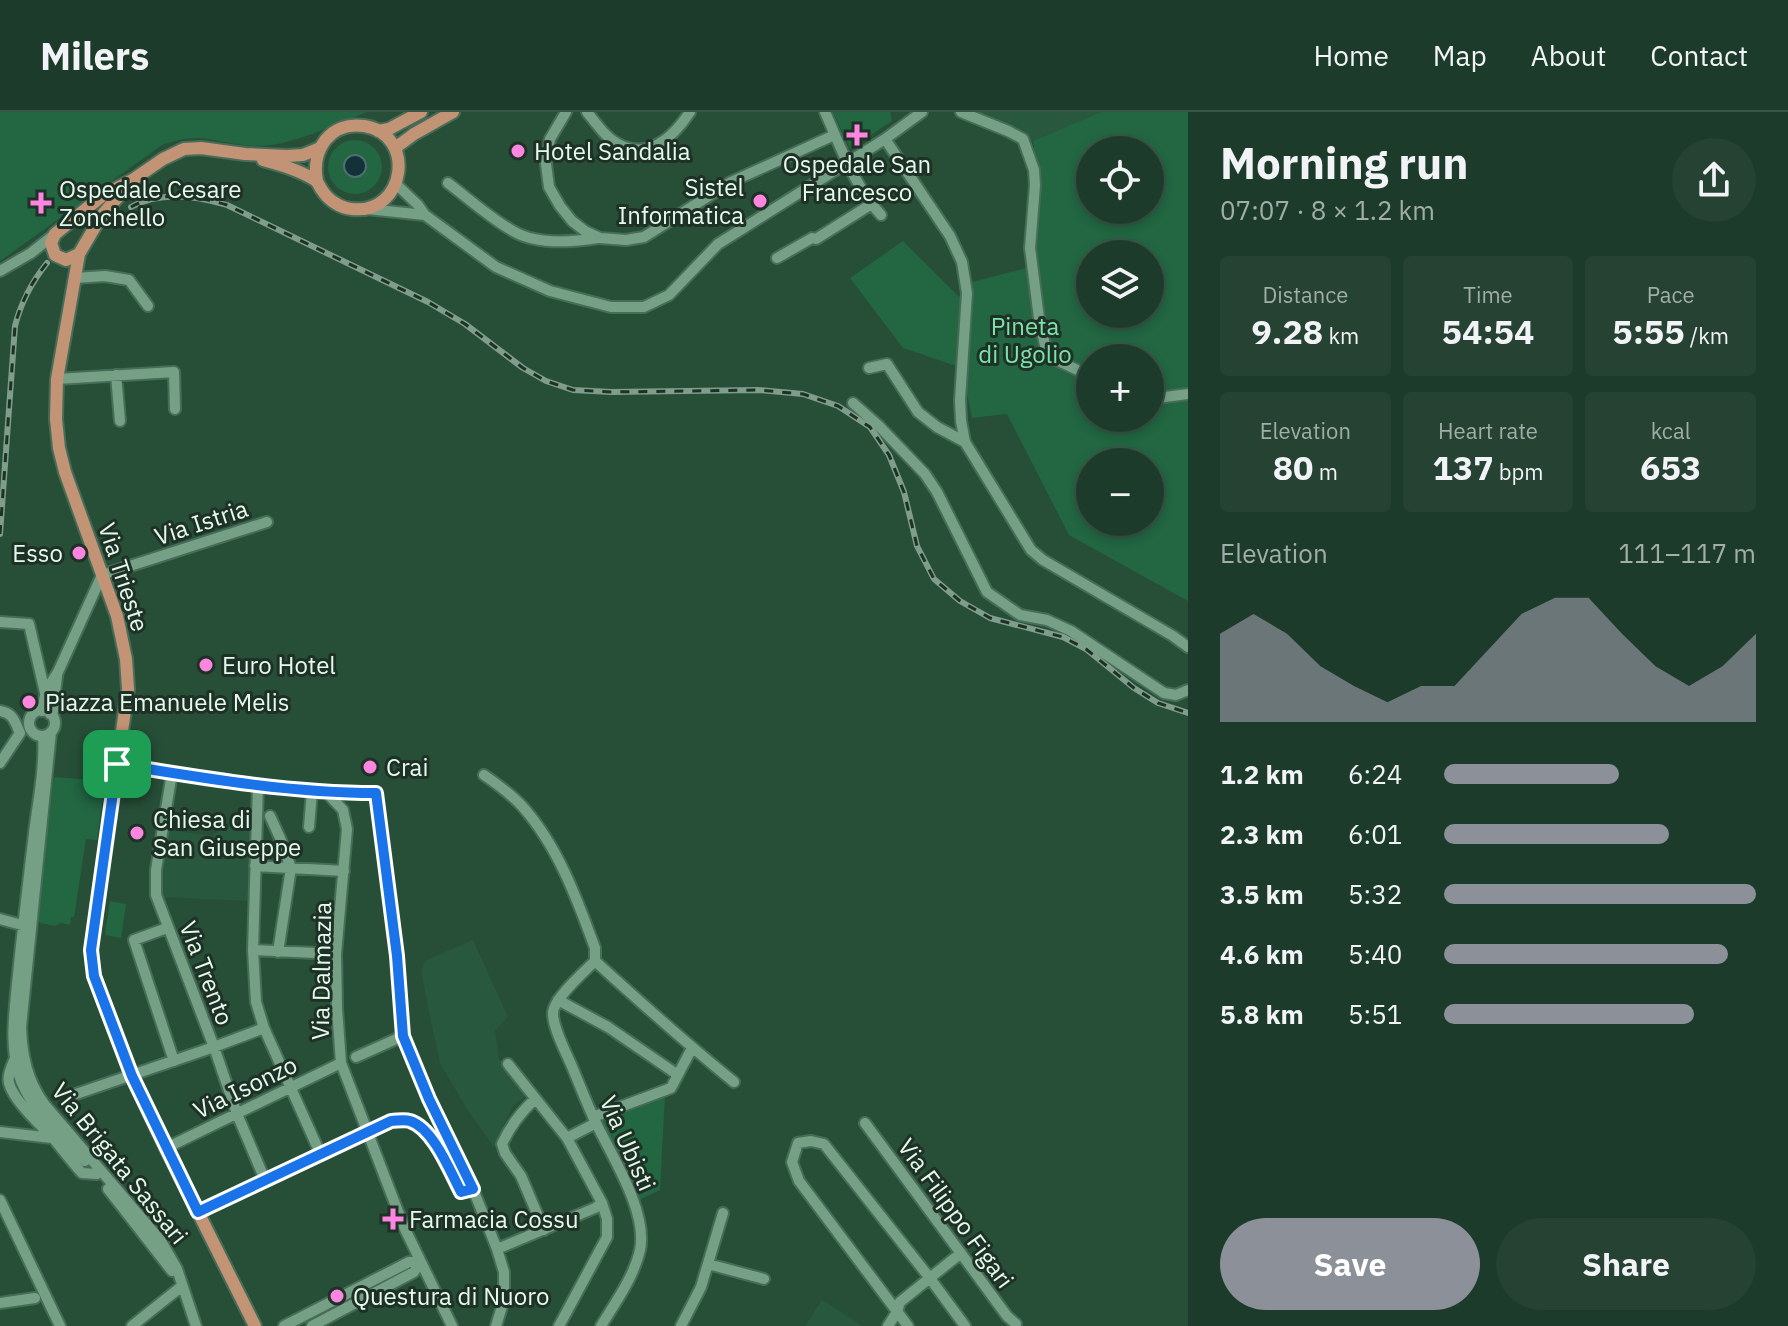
<!DOCTYPE html>
<meta charset="utf-8">
<style>
:root{--surface:#1d3b2a;--page:#254232;--text:#f1f3f6;--muted:#a0ada8;--line:#3b5547;--accent:#8c9099}
body{margin:0;font-family:"IBM Plex Sans",sans-serif;background:var(--page);color:var(--text);height:100vh;display:flex;flex-direction:column;font-size:30px;white-space:nowrap}
*{box-sizing:border-box;margin:0}
p{font-size:26px;color:var(--muted)}
.icon{flex:none;width:44px;height:44px;fill:none;stroke:currentColor;stroke-width:2;stroke-linecap:round;stroke-linejoin:round}
.map{position:relative;flex:1;overflow:hidden}
.details{display:flex;flex-direction:column;background:var(--surface);width:600px}
.details>*{flex:none}
.controls{position:absolute;left:1076px;top:24px;display:grid;gap:16px}
.controls a{display:grid;place-items:center;width:88px;height:88px;border-radius:50%;background:var(--surface);box-shadow:0 4px 12px #0003,0 0 0 2px var(--line);font-size:40px}
.pin{position:absolute;display:grid;place-items:center;width:68px;height:68px;color:#fff;margin:-34px;border-radius:16px;box-shadow:0 4px 12px #0006}
.round{display:grid;place-items:center;flex:none;width:84px;height:84px;border-radius:42px;background:var(--page)}
.headline{display:flex;align-items:center;justify-content:space-between;height:136px;padding:0 32px}
h1{font-size:44px;font-weight:700;line-height:60px}
.figures{display:grid;grid-template-columns:repeat(3,1fr);gap:12px;height:136px;padding:8px 32px}
.figures div{display:grid;align-content:center;border-radius:8px;background:var(--page);text-align:center}
.figures b{font-size:34px;font-weight:700}
.figures small{font-size:22px;font-weight:400}
.figures p{font-size:22px}
.chart{height:224px;padding:16px 32px}
.chart p{display:flex;justify-content:space-between}
.chart svg{width:100%;height:144px;margin-top:8px;fill:var(--accent);opacity:.7}
.primary-button{display:flex;gap:16px;margin-top:auto;padding:16px 32px}
.primary-button a{flex:1;height:92px;border-radius:48px;background:var(--accent);color:#fff;font-size:32px;font-weight:700;line-height:92px;text-align:center}
.primary-button a+a{background:var(--page);color:var(--text)}
ul{padding:0 32px;list-style:none;font-size:26px}
li{display:grid;grid-template-columns:128px 96px 1fr;align-items:center;height:60px}
li i{height:20px;border-radius:10px;background:var(--accent)}
header{display:flex;align-items:center;gap:48px;box-sizing:border-box;height:112px;padding:0 40px;background:var(--surface);border-bottom:2px solid var(--line)}
header strong{font-size:38px}
nav{display:flex;gap:44px;margin-inline-start:auto;font-size:28px}
main{display:flex;flex:1;min-height:0}
.map>svg:first-child{display:block}
.built{fill:#28593e}
.green{fill:#226642;fill-rule:evenodd}
.water{fill:#123139;stroke:#516e6f;stroke-width:2}
.lines{fill:none;stroke-linecap:round;stroke-linejoin:round}
.minor-casing{stroke:#476c58;stroke-width:14}
.major-casing{stroke:#476c58;stroke-width:16}
.minor{stroke:#76a086;stroke-width:10}
.major{stroke:#c39376;stroke-width:12}
.rail-casing{stroke:#7e9e8b;stroke-width:6}
.rail{stroke:#1f3126;stroke-width:3;stroke-dasharray:9;stroke-linecap:butt}
.route-casing{stroke:#fff;stroke-width:16}
.route{stroke:#1a73e8;stroke-width:10}
.poi-dot{fill:#fe86e1;stroke:#1f3126;stroke-width:3}
.labels{text-anchor:middle;dominant-baseline:central;stroke-width:6;stroke-linejoin:round;paint-order:stroke}
.poi-label{font-size:24px;fill:#e4fbec;stroke:#1f3126;text-anchor:start}
.park-label{font-size:24px;fill:#7be3a8;stroke:#1f3126}
.street-label{font-size:24px;fill:#e4fbec;stroke:#1f3126}
</style>
<header>
<strong>Milers</strong>
<nav><a>Home</a><a>Map</a><a>About</a><a>Contact</a></nav>
</header>
<main>
<div class="map">
<svg width="1188" height="1214" viewBox="0 0 1188 1214">
<rect width="100%" height="100%" fill="#274f38"/>
<!-- built -->
<path class="built" d="M962,0H1101L1033,29Z
M218,713L251,718L249,789L163,785L161,778L168,718L213,724L214,721H217Z
M473,828L508,905L495,918L499,947L525,979L524,985L512,995L494,1035L467,997L440,951L421,860L424,851L429,847Z
M822,1188L824,1189L862,1214H805Z"/>
<!-- green -->
<path class="green" d="M0,0H367C336,12 287,36 254,34C217,32 201,18 162,33L0,149Z
M833,0H890L892,9L850,37Z
M1101,0H1188V489L1069,423L1007,302L972,306L962,256L903,236L850,166L903,129L959,185L968,171L1035,154L1038,57L1033,29ZM1090,38H1150V98H1090ZM1090,142H1150V202H1090ZM1090,246H1150V306H1090ZM1090,350H1150V410H1090Z
M328 55a27 27 0 1 1 54 0a27 27 0 1 1-54 0Z
M54,665L105,669L97,728L86,727L74,805H71L70,813L61,811L55,814L36,810Z
M110,789L126,792L121,826L105,823Z
M665,983L660,1078L639,1088L598,1006Z"/>
<!-- water -->
<path class="water" d="M344 54a11 11 0 1 1 22 0a11 11 0 1 1-22 0Z"/>
<g class="lines">
<defs>
<path id="minor" d="M566,0L550,27L546,52L549,75L560,94L572,109L585,119L600,126L626,128L644,125L731,70L830,25
M587,0C596,11 605,25 618,32C649,49 674,24 690,0
M825,0C841,36 855,75 881,103
M961,0L1008,19L1023,27L1034,58L1035,73L1030,136L1039,206L1046,238L1050,245L1090,264
M885,27L950,124L962,150L967,181L960,288L961,309L965,330L1031,438L1043,448L1173,524L1188,535
M448,71C469,87 490,106 513,119C536,133 573,130 598,126
M396,72L418,93L425,103L496,155L550,179L611,195H644L669,183L718,132L885,27L922,0
M367,97L425,103
M777,146L812,126L816,127L870,93
M0,159L31,141L55,122
M75,166L105,164L129,168L148,194
M869,256L887,252L918,300L937,315L965,330
M116,263L120,309
M57,267L174,260L175,297
M1150,287L1188,282
M853,291L879,314L925,362L937,380L987,480L1020,503L1047,508L1071,519L1164,581L1176,583L1188,578
M0,510L29,512L50,602
M29 611a13 13 0 1 1 26 0a13 13 0 1 1-26 0Z
M0,599C14,601 15,611 20,621
M42,599L46,579L58,560L102,463L267,410
M53,599L57,564
M51,620L21,915C22,943 27,969 45,993L161,1129L177,1157L196,1214
M43,624C45,656 38,689 34,721C28,771 22,822 17,872C14,904 9,938 21,969C34,1001 62,1025 85,1049
M0,651L20,621
M117,652L258,673L327,681H376L397,844L403,924L429,987L473,1077L497,1137L504,1160V1188L496,1214
M172,661L156,758V783L214,935L237,1002L265,1068
M484,663C497,672 511,682 522,694C558,734 577,787 595,836V849C584,860 555,885 553,900C552,915 567,942 573,957C581,976 588,995 597,1013C613,1046 648,1101 640,1138C634,1165 615,1191 601,1214
M258,673L253,838L256,890L264,916L320,1041
M327,681L343,698L347,717L336,842L337,896L341,951L404,1115L452,1214
M270,704L280,726L291,756L278,840
M309,715L312,679
M255,754L344,759
M0,807L29,815
M167,816L134,828L174,949
M253,838L336,842
M595,849C640,890 686,931 734,970
M558,888L608,915L678,963
M356,945L403,924
M15,946C12,954 7,963 9,971C13,988 41,1014 53,1026C63,1038 72,1050 82,1061L97,1062
M508,952L567,1026L602,1091L607,1107V1125L559,1214
M76,982L214,935L264,916
M535,987C520,1001 510,1014 502,1032L505,1041L521,1064L544,1118
M593,1005L671,976L692,936
M865,1011L1007,1204L1016,1212
M0,1020L52,1026
M567,1026L596,1011
M166,1036L341,951
M108,1077L172,1159
M0,1088L60,1214
M198,1100L391,1009C397,1009 404,1007 410,1009C433,1016 450,1059 461,1080L473,1077
M497,1137L595,1096L602,1091
M708,1152L764,1167
M0,1191L35,1186
M132,1214L182,1174
M284,1214L409,1150H420
M312,1214L414,1160L420,1150
M681,1214L701,1175L723,1101
M888,1214L897,1200L900,1190L961,1141
M908,1214L799,1069L792,1050L798,1031L811,1029L824,1032L929,1165L965,1214"/>
<path id="major" d="M378,19L389,17L421,0
M395,36L414,22L453,0
M263,48C281,53 299,58 315,68C320,72 318,73 322,78C328,88 340,96 352,97C406,103 417,22 364,14C330,9 311,38 317,69
M134,67L102,103L79,142L66,148L55,143L51,131L55,122L102,84L134,67L163,47L184,37L201,36L245,42L287,44L303,43L320,36
M79,142L57,267L56,307L59,336L65,360L117,504L126,547L128,577L91,838L94,864L132,964L166,1036L255,1214"/>
</defs>
<!-- minor casing -->
<use href="#minor" class="minor-casing"/>
<!-- major casing -->
<use href="#major" class="major-casing"/>
<!-- minor -->
<use href="#minor" class="minor"/>
<!-- major -->
<use href="#major" class="major"/>
<defs>
<path id="rail" d="M131,95C161,78 197,84 227,93L428,190L465,212L523,256L546,269L573,278L611,280L758,278L803,282L838,294L870,315L889,343L904,380L917,434L934,467L960,489L990,506L1063,525L1086,537L1134,576L1158,591L1188,601
M0,422L15,214C21,190 31,171 47,151"/>
</defs>
<!-- rail casing -->
<use href="#rail" class="rail-casing"/>
<!-- rail -->
<use href="#rail" class="rail"/>
</g>
<g class="lines">
<defs>
<path id="route" d="M117,652C203,666 290,681 376,681L397,844L403,924L429,987L473,1077L461,1080C450,1059 433,1016 410,1009C404,1007 397,1009 391,1009L198,1100L132,964L94,864L91,838Z"/>
</defs>
<!-- route casing -->
<use href="#route" class="route-casing"/>
<!-- route -->
<use href="#route" class="route"/>
</g>
<!-- markers -->
<g class="poi-dot">
<path d="M853 11h8v8h8v8h-8v8h-8v-8h-8v-8h8z"/>
<circle cx="518" cy="39" r="8"/>
<circle cx="760" cy="89" r="8"/>
<path d="M37 79h8v8h8v8h-8v8h-8v-8h-8v-8h8z"/>
<circle cx="79" cy="441" r="8"/>
<circle cx="206" cy="553" r="8"/>
<circle cx="29" cy="590" r="8"/>
<circle cx="370" cy="655" r="8"/>
<circle cx="137" cy="721" r="8"/>
<path d="M389 1095h8v8h8v8h-8v8h-8v-8h-8v-8h8z"/>
<circle cx="337" cy="1184" r="8"/>
</g>
<g class="labels">
<!-- poi labels -->
<g class="poi-label">
<text x="534" y="39">Hotel Sandalia</text>
<text x="857" y="52" text-anchor="middle">Ospedale San<tspan x="857" dy="28">Francesco</tspan></text>
<text x="744" y="75" text-anchor="end">Sistel<tspan x="744" dy="28">Informatica</tspan></text>
<text x="59" y="77">Ospedale Cesare<tspan x="59" dy="28">Zonchello</tspan></text>
<text x="63" y="441" text-anchor="end">Esso</text>
<text x="222" y="553">Euro Hotel</text>
<text x="45" y="590">Piazza Emanuele Melis</text>
<text x="386" y="655">Crai</text>
<text x="153" y="707">Chiesa di<tspan x="153" dy="28">San Giuseppe</tspan></text>
<text x="409" y="1107">Farmacia Cossu</text>
<text x="353" y="1184">Questura di Nuoro</text>
</g>
<!-- park labels -->
<g class="park-label">
<text x="1025" y="214">Pineta<tspan x="1025" dy="28">di Ugolio</tspan></text>
</g>
<!-- street labels -->
<g class="street-label">
<text transform="translate(201 410) rotate(-18)">Via Istria</text>
<text transform="translate(124 465) rotate(72)">Via Trieste</text>
<text transform="translate(321 859) rotate(-89)">Via Dalmazia</text>
<text transform="translate(207 861) rotate(69)">Via Trento</text>
<text transform="translate(245 975) rotate(-26)">Via Isonzo</text>
<text transform="translate(628 1031) rotate(66)">Via Ubisti</text>
<text transform="translate(120 1051) rotate(51)">Via Brigata Sassari</text>
<text transform="translate(956 1101) rotate(54)">Via Filippo Figari</text>
</g>
</g>
</svg>
<div class="controls">
<a><svg class="icon" aria-label="locate" viewBox="0 0 24 24"><circle cx="12" cy="12" r="6"/><path d="M12 2v4M12 18v4M2 12h4M18 12h4"/></svg></a>
<a><svg class="icon" aria-label="layers" viewBox="0 0 24 24"><path d="M12 4l9 5-9 5-9-5zM3 14l9 5 9-5"/></svg></a>
<a>+</a>
<a>−</a>
</div>
<div class="pin" style="left:117px;top:652px;background:#1e9e55"><svg class="icon" aria-label="arrive" viewBox="0 0 24 24"><path d="M6 21V4h12l-3 4 3 4H6"/></svg></div>
</div>
<section class="details">
<div class="headline"><div><h1>Morning run</h1><p>07:07 · 8 × 1.2 km</p></div><a class="round"><svg class="icon" aria-label="share" viewBox="0 0 24 24"><path d="M12 15V3M7 8l5-5 5 5M5 13v7h14v-7"/></svg></a></div>
<div class="figures">
<div><p>Distance</p><b>9.28<small> km</small></b></div>
<div><p>Time</p><b>54:54</b></div>
<div><p>Pace</p><b>5:55<small> /km</small></b></div>
</div>
<div class="figures">
<div><p>Elevation</p><b>80<small> m</small></b></div>
<div><p>Heart rate</p><b>137<small> bpm</small></b></div>
<div><p>kcal</p><b>653</b></div>
</div>
<div class="chart"><p><span>Elevation</span>111–117 m</p>
<svg viewBox="0 0 160 44" preserveAspectRatio="none"><path d="M0 44V17L10 11L20 17L30 27L40 33L50 38L60 33L70 33L80 22L90 11L100 6L110 6L120 17L130 27L140 33L150 27L160 17V44z"/></svg>
</div>
<ul>
<li><b>1.2 km</b>6:24<i style="width:56%"></i></li>
<li><b>2.3 km</b>6:01<i style="width:72%"></i></li>
<li><b>3.5 km</b>5:32<i style="width:100%"></i></li>
<li><b>4.6 km</b>5:40<i style="width:91%"></i></li>
<li><b>5.8 km</b>5:51<i style="width:80%"></i></li>
</ul>
<div class="primary-button"><a>Save</a><a>Share</a></div>
</section>
</main>
